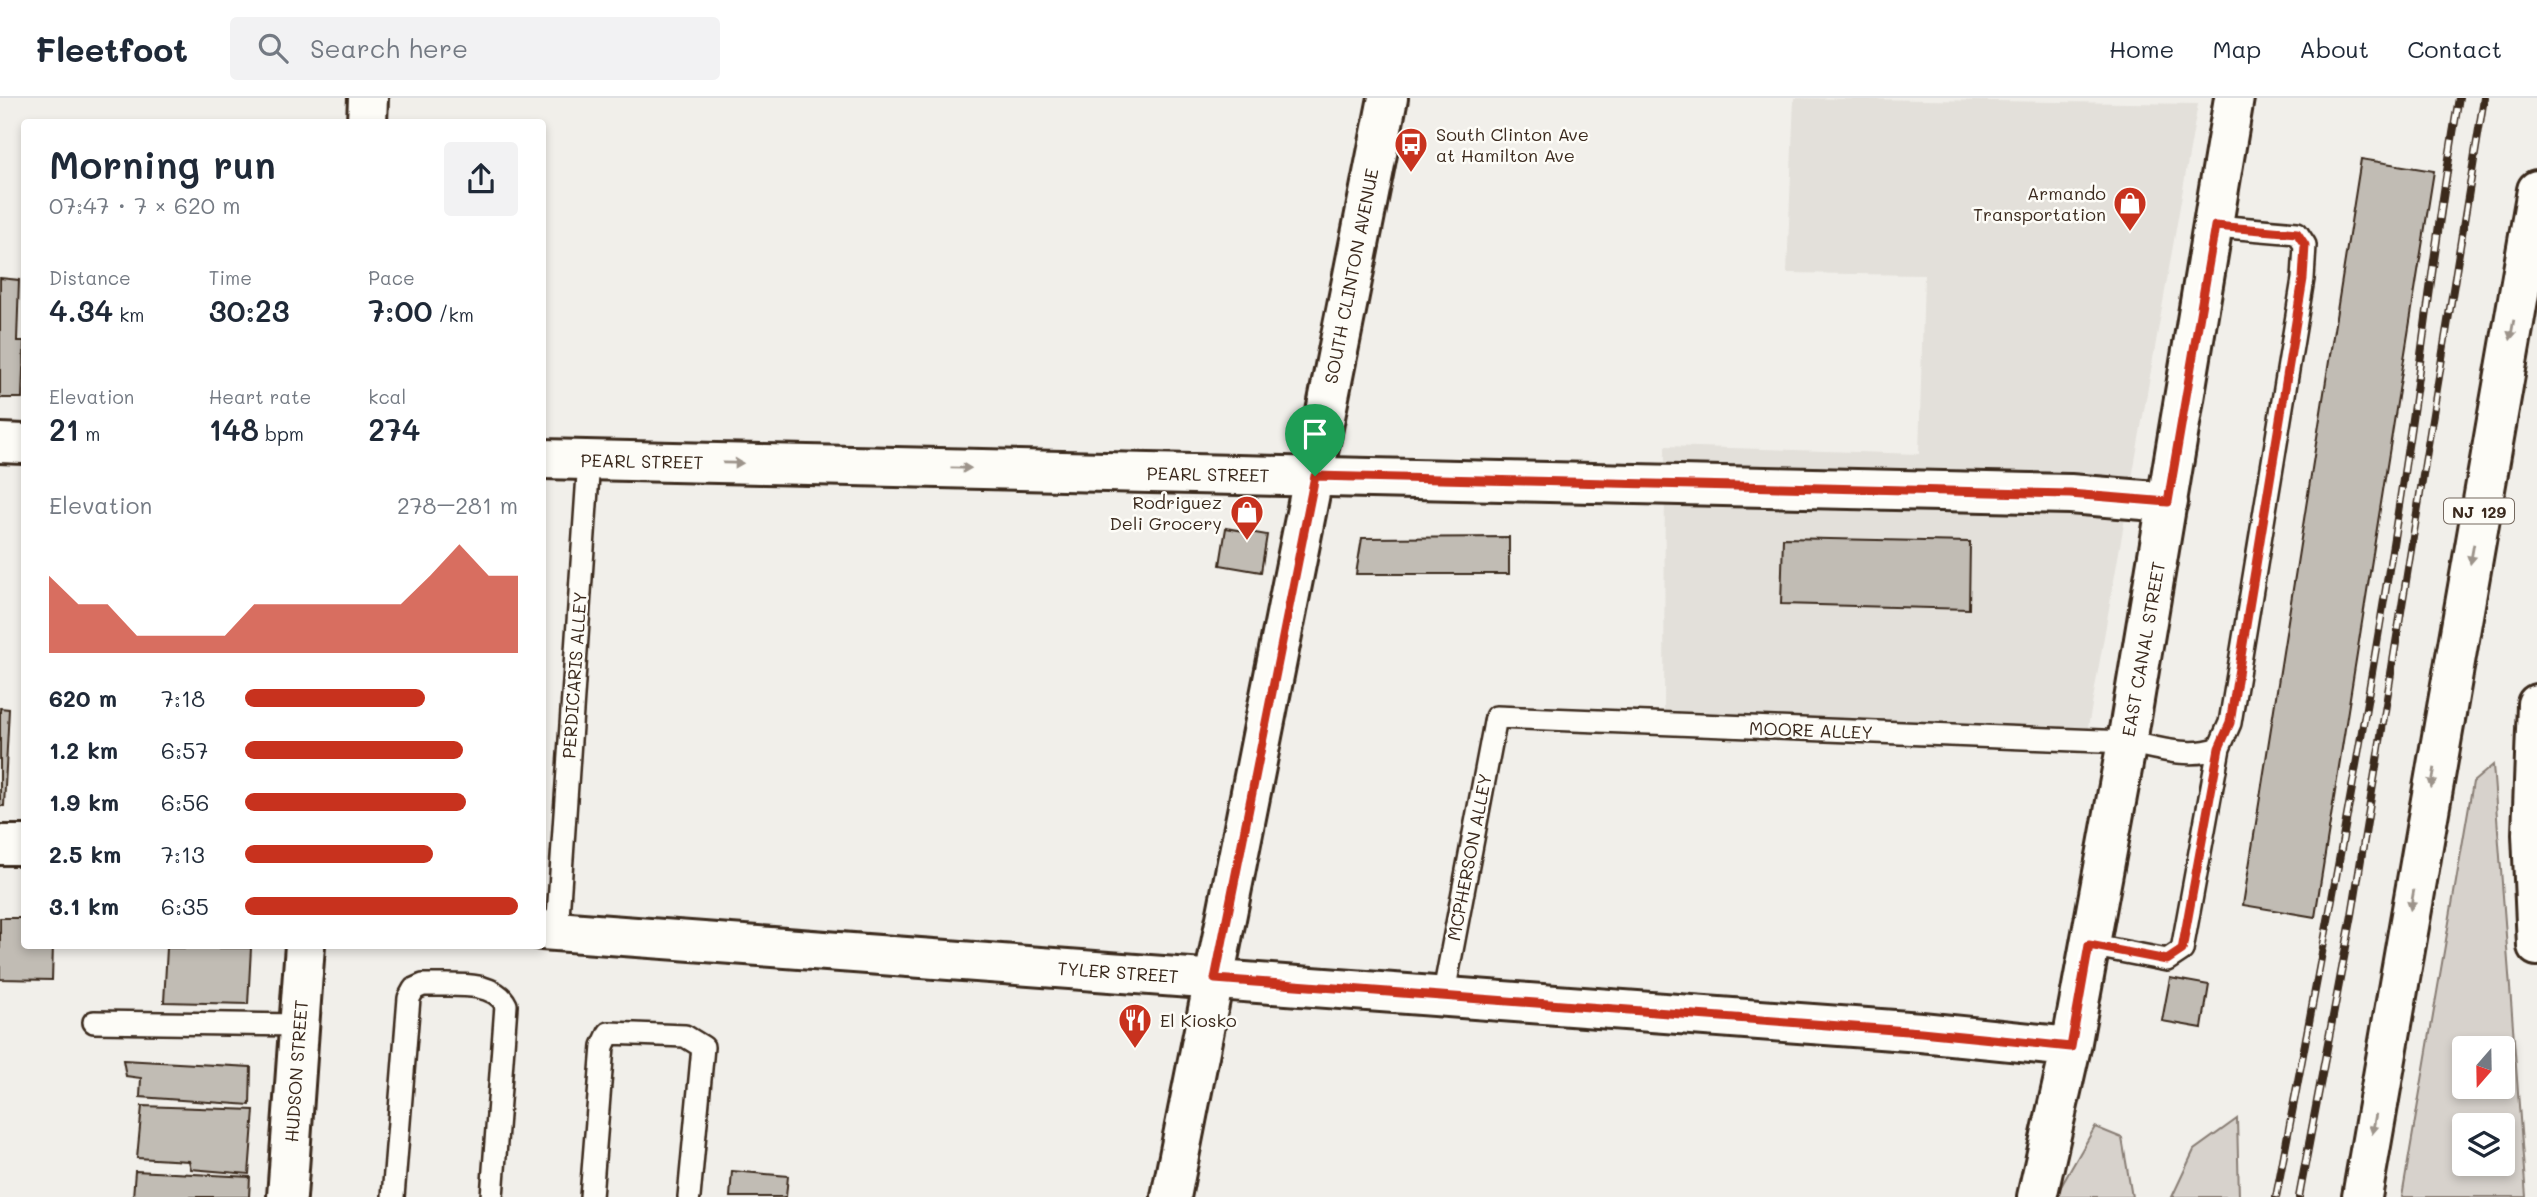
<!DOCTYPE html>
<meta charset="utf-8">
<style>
:root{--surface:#fff;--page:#f2f2f3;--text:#1f2937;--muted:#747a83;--line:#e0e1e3;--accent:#c8321e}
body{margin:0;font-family:Mali,sans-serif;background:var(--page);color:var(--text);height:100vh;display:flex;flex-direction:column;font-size:26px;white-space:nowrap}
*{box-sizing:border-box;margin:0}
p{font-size:23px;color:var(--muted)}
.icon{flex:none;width:38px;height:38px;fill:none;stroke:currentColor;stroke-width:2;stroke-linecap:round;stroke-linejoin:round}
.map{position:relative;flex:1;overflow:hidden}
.details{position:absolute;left:21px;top:21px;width:525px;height:830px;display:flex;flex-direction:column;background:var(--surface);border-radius:7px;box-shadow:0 4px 10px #0003}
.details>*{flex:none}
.needle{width:46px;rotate:200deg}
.fabs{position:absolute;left:2452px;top:938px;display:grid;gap:14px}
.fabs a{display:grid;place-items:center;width:63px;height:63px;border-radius:7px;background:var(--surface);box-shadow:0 4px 10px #0003;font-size:35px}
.pin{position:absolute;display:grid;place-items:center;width:60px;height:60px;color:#fff;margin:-72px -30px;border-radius:50% 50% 50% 0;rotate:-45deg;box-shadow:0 0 7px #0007}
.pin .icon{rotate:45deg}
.round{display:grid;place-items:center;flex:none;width:74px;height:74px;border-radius:7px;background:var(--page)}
.headline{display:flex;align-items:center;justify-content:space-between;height:119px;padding:0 28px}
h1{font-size:38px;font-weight:600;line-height:52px}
.stats{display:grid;grid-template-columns:repeat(3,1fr);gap:10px;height:119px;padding:7px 28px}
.stats div{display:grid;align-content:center}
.stats b{font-size:30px;font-weight:600}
.stats small{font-size:19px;font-weight:400}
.stats p{font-size:19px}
.chart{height:196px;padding:14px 28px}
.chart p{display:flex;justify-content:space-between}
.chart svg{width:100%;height:126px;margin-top:7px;fill:var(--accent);opacity:.7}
ul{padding:0 28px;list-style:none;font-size:23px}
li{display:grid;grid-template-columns:112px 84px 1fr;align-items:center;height:52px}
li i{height:18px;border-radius:9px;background:var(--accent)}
header{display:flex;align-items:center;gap:42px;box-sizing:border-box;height:98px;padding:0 35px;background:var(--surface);border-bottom:2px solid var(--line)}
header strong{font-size:33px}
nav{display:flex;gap:38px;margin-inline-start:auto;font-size:24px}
.search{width:490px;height:63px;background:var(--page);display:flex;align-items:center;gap:18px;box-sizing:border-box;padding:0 24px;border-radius:7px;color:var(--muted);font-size:26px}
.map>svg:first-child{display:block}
.built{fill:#e3e0da}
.green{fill:#d7d2cc;stroke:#897e75;stroke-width:2;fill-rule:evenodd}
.building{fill:#c1bcb4;stroke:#3b2a1e;stroke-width:2}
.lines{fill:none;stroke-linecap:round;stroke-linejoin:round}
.lane-casing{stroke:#3b2a1e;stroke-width:26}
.street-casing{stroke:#3b2a1e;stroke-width:44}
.secondary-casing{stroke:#3b2a1e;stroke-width:44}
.highway-casing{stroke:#3b2a1e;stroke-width:44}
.lane{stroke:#fdfcf7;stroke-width:21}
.street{stroke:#fdfcf7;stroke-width:38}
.secondary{stroke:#fdfcf7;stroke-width:38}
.highway{stroke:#fdfcf7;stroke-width:38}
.rail-casing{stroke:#3b2a1e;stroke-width:8}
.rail{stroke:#fdfcf7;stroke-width:5;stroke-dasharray:16;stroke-linecap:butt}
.oneway{fill:#9c938a}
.route-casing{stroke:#fff;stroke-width:14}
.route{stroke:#c8321e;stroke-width:9}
.labels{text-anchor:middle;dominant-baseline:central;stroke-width:5;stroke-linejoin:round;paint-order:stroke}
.shield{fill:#fdfcf7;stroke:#75695f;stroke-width:2}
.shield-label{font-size:16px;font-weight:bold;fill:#3b2a1e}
.poi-label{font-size:18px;fill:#3b2a1e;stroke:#fdfcf7;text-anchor:start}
.street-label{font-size:18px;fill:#3b2a1e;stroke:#fdfcf7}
</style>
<header>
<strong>Fleetfoot</strong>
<div class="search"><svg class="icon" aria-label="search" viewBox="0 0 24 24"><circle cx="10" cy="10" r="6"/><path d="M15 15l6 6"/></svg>Search here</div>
<nav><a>Home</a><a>Map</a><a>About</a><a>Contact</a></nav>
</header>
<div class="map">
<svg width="2537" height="1099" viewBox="0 0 2537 1099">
<rect width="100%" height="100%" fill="#f1efea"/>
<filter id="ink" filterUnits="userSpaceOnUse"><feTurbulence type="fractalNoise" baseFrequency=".0143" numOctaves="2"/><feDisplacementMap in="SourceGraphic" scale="14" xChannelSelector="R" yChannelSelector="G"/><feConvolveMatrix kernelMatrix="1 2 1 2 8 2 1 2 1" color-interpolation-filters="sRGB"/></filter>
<g filter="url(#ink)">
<!-- built -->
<path class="built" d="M1794,0L2198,6L2086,641L1664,620L1665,348L1919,356L1924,177L1787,175Z"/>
<!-- green -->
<path class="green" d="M2493,667L2526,1099H2402L2473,684ZM2464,950H2502V989H2464ZM2464,1027H2502V1066H2464Z
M2237,1021L2239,1099H2172L2194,1052Z
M2095,1029L2122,1040L2132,1099H2055Z"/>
<!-- building -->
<path class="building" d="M2361,61L2434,73L2315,819L2243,807Z
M0,180L19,182L17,243H24L22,300H0Z
M1226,430L1267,437L1261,474L1220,467Z
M1509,439V476H1356L1362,440Z
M1783,440L1970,444L1969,511L1781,506Z
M0,610L9,611L4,708H0Z
M0,820H24V847H53L52,882L0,881Z
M167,850H251L248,906L164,904Z
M2170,880L2209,887L2202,930L2162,923Z
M123,962L251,969L250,1007L140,999L141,980L126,978Z
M142,1008L254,1012L249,1076L191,1071L189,1063L137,1060Z
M135,1073L250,1079L249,1099H133Z
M732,1073L788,1078L786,1099H730Z"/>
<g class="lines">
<defs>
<path id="lane" d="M557,834L589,362
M2089,847L2167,862L2182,852L2219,650L2230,625L2303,181L2305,147L2297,135L2215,128
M1443,900L1496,619L2127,644C2157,650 2189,661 2219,650
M94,924L299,927
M393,1099L409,900L414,891L423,887C448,888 494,881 506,907L492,1099
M591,1099L603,948L609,935L685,938L703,949L689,1099"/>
<path id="street" d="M367,24L368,0
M0,345L24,346
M542,361L2070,396L2168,404
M0,747H24
M542,832L1921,934L2071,949
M287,1099L305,847
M2037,1099L2071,949L2127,644L2234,0"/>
<path id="secondary" d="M1171,1099L1388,0"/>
<path id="highway" d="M2537,606L2532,736L2537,848
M2362,1099L2537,92"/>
</defs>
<!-- lane casing -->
<use href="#lane" class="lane-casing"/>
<!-- street casing -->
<use href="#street" class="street-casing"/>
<!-- secondary casing -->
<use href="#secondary" class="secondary-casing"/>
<!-- highway casing -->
<use href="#highway" class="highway-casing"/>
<!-- lane -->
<use href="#lane" class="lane"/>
<!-- street -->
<use href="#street" class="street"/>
<!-- secondary -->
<use href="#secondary" class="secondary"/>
<!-- highway -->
<use href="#highway" class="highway"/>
<defs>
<path id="rail" d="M2276,1099C2323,852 2370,604 2407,355C2425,236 2438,118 2459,0
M2299,1099L2352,817L2484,0"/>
</defs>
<!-- rail casing -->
<use href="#rail" class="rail-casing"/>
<!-- rail -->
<use href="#rail" class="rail"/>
</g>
<!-- one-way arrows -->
<defs><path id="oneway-solid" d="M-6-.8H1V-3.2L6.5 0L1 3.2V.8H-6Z" transform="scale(1.75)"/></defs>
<g class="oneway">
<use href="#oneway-solid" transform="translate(2512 232) rotate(100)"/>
<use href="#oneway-solid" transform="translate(733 365) rotate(1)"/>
<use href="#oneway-solid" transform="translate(961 370) rotate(1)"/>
<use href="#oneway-solid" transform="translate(2472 456) rotate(100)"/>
<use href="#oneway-solid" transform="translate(2433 680) rotate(100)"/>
<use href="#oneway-solid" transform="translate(2412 802) rotate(100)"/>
<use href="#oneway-solid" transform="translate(2374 1026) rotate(100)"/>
</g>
</g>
<g class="lines" filter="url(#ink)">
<defs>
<path id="route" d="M2215,128L2297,135L2305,147L2303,181L2230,625L2219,650L2182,852L2167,862L2089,847L2071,949L1921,934L1215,881L1315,378L2070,396L2168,404Z"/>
</defs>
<!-- route casing -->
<use href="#route" class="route-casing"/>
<!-- route -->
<use href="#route" class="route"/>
</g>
<!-- icons -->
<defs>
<symbol id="bus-pin" viewBox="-11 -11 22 30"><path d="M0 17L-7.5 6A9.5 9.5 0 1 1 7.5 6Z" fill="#c8321e" stroke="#fdfcf7"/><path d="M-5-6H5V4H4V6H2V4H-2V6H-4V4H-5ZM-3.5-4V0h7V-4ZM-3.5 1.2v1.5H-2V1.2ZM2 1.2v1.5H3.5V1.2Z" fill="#fff"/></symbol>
<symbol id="shop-pin" viewBox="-11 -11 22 30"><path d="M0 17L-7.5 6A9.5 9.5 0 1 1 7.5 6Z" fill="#c8321e" stroke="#fdfcf7"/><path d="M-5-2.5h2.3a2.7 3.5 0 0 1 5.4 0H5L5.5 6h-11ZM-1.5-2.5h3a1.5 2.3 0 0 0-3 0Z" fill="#fff"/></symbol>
<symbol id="restaurant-pin" viewBox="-11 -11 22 30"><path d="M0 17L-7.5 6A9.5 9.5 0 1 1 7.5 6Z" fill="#c8321e" stroke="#fdfcf7"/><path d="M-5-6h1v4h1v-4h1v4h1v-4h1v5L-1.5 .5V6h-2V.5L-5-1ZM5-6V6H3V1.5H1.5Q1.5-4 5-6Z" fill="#fff"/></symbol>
</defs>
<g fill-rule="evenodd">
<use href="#bus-pin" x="1392" y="27" width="38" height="52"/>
<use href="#shop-pin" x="2111" y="86" width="38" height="52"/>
<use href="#shop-pin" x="1228" y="395" width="38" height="52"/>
<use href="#restaurant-pin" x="1116" y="903" width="38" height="52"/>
</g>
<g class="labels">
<!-- shield labels -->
<rect class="shield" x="2444" y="400.5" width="70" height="25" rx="5"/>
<g class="shield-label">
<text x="2479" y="413">NJ 129</text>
</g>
<!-- poi labels -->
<g class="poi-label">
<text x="1436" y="36">South Clinton Ave<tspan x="1436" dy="21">at Hamilton Ave</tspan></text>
<text x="2106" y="95" text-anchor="end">Armando<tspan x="2106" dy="21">Transportation</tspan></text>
<text x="1222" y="404" text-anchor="end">Rodriguez<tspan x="1222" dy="21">Deli Grocery</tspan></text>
<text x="1160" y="922">El Kiosko</text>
</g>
<!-- street labels -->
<g class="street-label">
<text transform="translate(1351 178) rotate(-79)">SOUTH CLINTON AVENUE</text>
<text transform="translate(642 363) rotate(1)">PEARL STREET</text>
<text transform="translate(1208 376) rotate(1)">PEARL STREET</text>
<text transform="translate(2143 551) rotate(-80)">EAST CANAL STREET</text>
<text transform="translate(574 577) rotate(-86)">PERDICARIS ALLEY</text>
<text transform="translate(1811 632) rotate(2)">MOORE ALLEY</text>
<text transform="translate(1469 759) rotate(-79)">MCPHERSON ALLEY</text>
<text transform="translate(1118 874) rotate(4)">TYLER STREET</text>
<text transform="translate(296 973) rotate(-86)">HUDSON STREET</text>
</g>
</g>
</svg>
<div class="fabs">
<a><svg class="needle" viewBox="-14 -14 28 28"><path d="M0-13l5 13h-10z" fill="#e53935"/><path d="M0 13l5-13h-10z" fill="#747a83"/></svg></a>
<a><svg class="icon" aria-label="layers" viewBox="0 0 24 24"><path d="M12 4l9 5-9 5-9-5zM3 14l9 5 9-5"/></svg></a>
</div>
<div class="pin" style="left:1315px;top:378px;background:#1e9e55"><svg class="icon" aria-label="arrive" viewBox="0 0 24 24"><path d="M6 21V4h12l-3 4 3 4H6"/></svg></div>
<section class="details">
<div class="headline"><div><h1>Morning run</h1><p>07:47 · 7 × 620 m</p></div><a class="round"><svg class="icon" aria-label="share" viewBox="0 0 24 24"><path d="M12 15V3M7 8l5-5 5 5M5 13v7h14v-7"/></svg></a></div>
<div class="stats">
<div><p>Distance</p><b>4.34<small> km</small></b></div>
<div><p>Time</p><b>30:23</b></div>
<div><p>Pace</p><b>7:00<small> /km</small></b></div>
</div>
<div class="stats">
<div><p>Elevation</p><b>21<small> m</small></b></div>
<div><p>Heart rate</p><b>148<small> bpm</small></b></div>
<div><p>kcal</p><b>274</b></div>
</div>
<div class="chart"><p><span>Elevation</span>278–281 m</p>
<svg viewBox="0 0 160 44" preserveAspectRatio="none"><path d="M0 44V17L10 27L20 27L30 38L40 38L50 38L60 38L70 27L80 27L90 27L100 27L110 27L120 27L130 17L140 6L150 17L160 17V44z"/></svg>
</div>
<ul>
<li><b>620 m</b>7:18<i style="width:66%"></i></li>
<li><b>1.2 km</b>6:57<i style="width:80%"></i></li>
<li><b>1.9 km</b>6:56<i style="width:81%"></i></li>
<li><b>2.5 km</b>7:13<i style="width:69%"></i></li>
<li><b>3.1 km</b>6:35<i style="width:100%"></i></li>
</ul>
</section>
</div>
